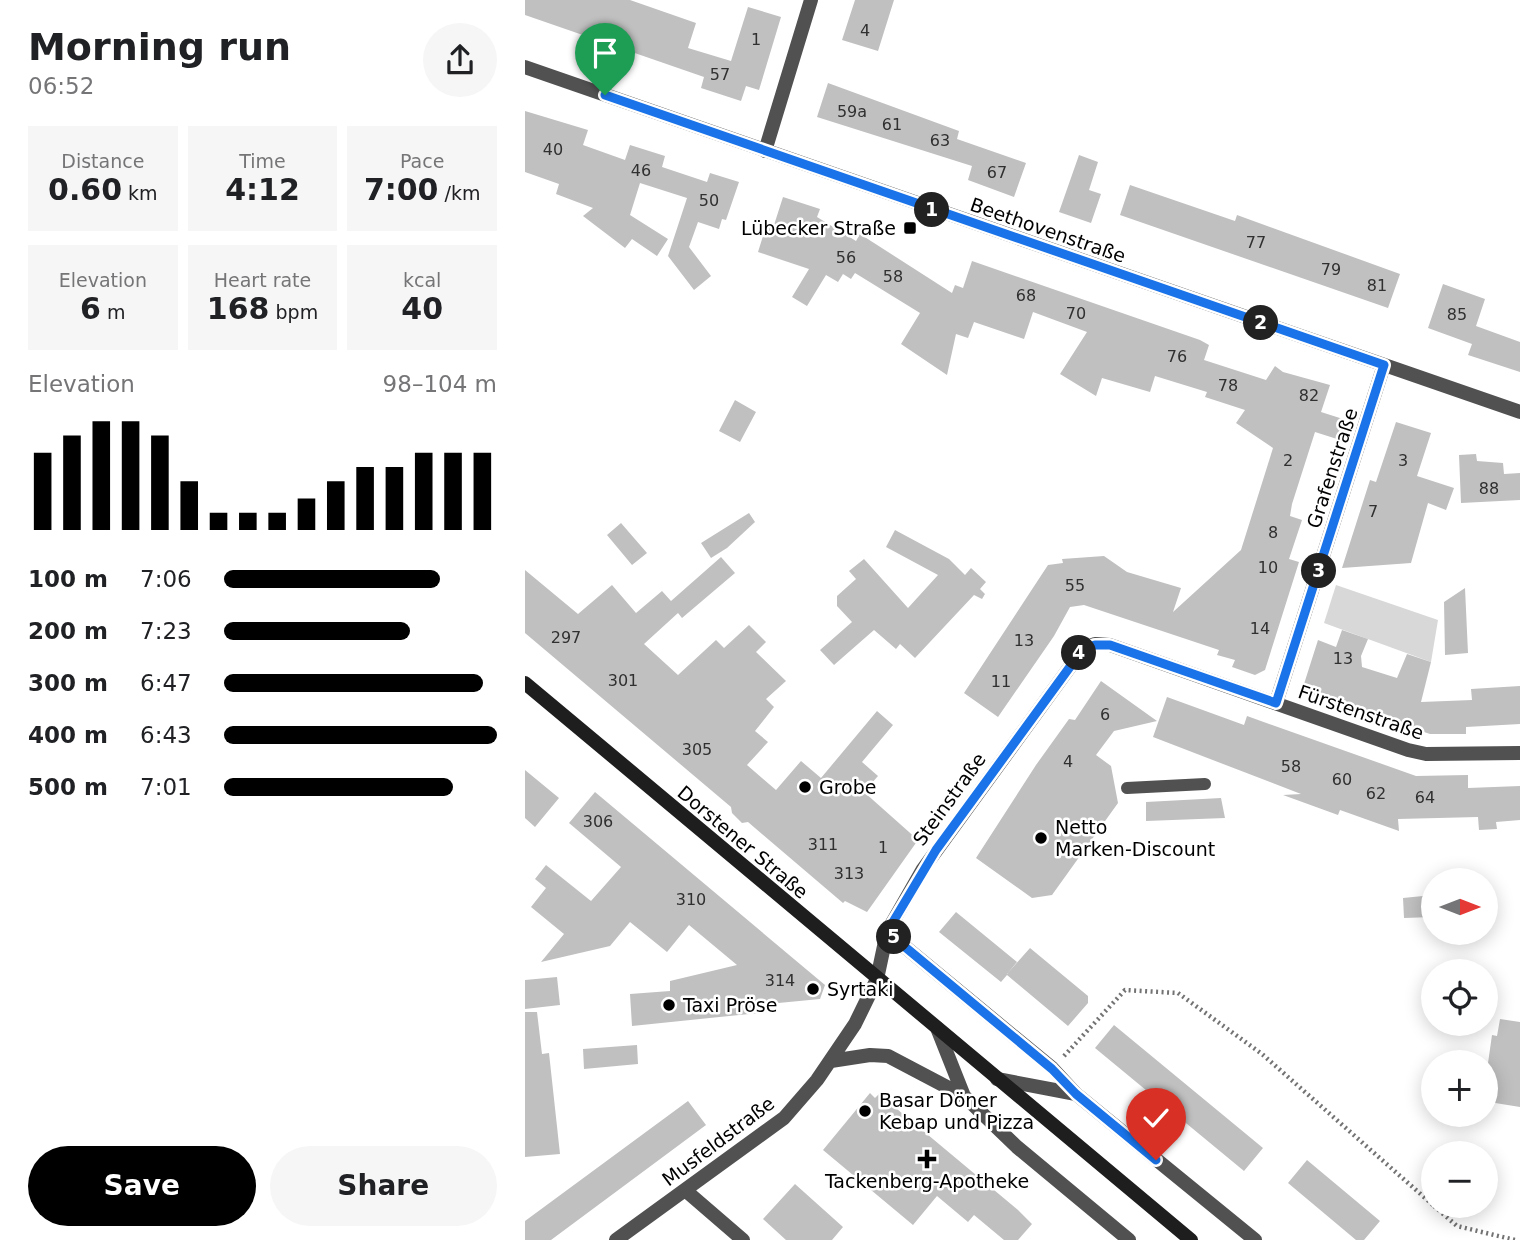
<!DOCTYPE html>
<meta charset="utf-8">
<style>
:root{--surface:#fff;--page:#f6f6f6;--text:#202124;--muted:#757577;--accent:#000}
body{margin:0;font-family:"DejaVu Sans",sans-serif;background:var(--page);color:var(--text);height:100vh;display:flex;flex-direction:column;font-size:26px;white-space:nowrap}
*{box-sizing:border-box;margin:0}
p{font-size:23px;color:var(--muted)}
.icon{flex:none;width:38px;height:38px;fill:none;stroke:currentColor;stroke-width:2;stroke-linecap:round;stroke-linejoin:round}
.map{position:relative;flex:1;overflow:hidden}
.panel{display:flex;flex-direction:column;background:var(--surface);width:525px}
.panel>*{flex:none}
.needle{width:46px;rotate:90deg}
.buttons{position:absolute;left:896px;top:868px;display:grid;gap:14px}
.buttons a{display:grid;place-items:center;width:77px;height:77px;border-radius:50%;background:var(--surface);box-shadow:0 4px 18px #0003;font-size:35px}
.pin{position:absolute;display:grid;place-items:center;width:60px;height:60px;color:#fff;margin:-72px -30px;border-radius:50% 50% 50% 0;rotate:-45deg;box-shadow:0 0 7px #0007}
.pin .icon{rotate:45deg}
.km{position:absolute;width:35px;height:35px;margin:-18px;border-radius:50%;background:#222;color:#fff;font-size:19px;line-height:35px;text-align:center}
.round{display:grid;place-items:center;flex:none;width:74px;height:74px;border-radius:37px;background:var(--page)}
.head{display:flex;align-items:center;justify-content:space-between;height:119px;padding:0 28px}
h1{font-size:38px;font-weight:600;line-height:52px}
.figures{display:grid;grid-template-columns:repeat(3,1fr);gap:10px;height:119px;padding:7px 28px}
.figures div{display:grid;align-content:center;border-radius:0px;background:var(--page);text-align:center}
.figures b{font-size:30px;font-weight:600}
.figures small{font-size:19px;font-weight:400}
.figures p{font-size:19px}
.chart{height:196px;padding:14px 28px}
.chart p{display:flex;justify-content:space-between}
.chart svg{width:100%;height:126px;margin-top:7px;stroke:var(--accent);stroke-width:6}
.primary-button{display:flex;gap:14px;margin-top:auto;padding:14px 28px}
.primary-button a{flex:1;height:80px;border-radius:42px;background:var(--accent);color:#fff;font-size:28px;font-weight:600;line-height:80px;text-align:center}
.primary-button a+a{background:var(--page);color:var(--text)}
ul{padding:0 28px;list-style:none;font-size:23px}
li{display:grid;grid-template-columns:112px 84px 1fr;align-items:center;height:52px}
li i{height:18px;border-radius:9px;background:var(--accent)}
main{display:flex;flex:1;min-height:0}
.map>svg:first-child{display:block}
.green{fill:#d8d8d8}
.building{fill:#c0c0c0}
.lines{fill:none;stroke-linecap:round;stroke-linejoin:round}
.path{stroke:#737373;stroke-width:4.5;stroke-dasharray:2 3.5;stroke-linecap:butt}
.lane{stroke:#515151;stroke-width:12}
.street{stroke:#515151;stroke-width:14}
.secondary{stroke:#1e1e1e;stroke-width:14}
.route-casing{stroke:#fff;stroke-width:14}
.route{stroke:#1a73e8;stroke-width:9}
.poi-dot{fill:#000;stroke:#fff;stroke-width:2.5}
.labels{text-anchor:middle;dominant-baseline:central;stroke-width:5;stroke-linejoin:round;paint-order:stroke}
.number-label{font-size:16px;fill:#303030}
.poi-label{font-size:19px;fill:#000;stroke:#fff;text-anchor:start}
.street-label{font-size:19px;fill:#000;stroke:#fff}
</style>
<main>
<section class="panel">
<div class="head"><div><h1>Morning run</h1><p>06:52</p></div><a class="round"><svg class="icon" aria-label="share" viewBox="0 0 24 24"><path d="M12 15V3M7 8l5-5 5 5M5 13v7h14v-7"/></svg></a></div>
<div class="figures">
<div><p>Distance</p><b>0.60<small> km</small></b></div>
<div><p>Time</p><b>4:12</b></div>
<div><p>Pace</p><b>7:00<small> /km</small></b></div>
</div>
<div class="figures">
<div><p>Elevation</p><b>6<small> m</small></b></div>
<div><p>Heart rate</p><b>168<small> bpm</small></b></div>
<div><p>kcal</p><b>40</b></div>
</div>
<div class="chart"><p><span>Elevation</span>98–104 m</p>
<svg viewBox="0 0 160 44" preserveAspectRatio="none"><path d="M5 44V17M15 44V11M25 44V6M35 44V6M45 44V11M55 44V27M65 44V38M75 44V38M85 44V38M95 44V33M105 44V27M115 44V22M125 44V22M135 44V17M145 44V17M155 44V17"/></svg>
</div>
<ul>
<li><b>100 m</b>7:06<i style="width:79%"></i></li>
<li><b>200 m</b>7:23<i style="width:68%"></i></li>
<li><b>300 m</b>6:47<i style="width:95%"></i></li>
<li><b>400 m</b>6:43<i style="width:100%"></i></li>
<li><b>500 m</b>7:01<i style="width:84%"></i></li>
</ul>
<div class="primary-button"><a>Save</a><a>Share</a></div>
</section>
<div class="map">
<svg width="995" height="1240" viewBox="0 0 995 1240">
<rect width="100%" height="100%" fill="#fff"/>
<!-- green -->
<path class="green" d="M811,585L913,620L906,662L799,623Z"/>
<!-- building -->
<path class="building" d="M0,0H105L171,23L163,48L206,61L223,7L256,17L234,90L221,86L216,101L176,88L179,77L0,15Z
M330,0H369L353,51L317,40Z
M303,83L434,131L432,139L501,163L489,197L443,180L447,166L292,117Z
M0,111L63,130L58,145L100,160L105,145L140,156L137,167L182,182L185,173L214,182L201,220L197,219L194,229L173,222L164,247L186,276L169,290L143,256L162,198L115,183L105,215L143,239L132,256L107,239L100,248L58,216L68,208L31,194L34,184L0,172Z
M554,155L573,162L564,190L576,194L566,223L534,212Z
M605,185L710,221L712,215L875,274L863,308L595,215Z
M258,197L295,209L292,217L331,241L335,234L427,293L430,285L438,288L447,261L675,340L684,345L679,360L741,380L750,366L758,372L805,385L796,412L818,419L812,439L790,432L767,504L765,516L777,520L764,559L774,562L740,670L730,675L707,667L710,660L692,655L694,650L559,605L545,607L529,636L473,717L439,693L523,565L538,563L537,559L579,556L602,572L656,588L648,612L716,550L748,448L711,423L720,410L680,397L682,392L630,376L625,392L577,378L571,396L535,374L562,332L508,312L499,339L449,322L443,338L431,334L422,375L376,344L395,313L330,273L326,279L318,274L313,282L301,275L282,306L267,297L284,269L233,252L242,223L249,225Z
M918,284L960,299L951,326L995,342V372L943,355L947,344L903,328Z
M210,400L231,412L215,442L194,431Z
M871,422L906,433L892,476L929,488L921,510L903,503L886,563L817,568L845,480L851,482Z
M951,454L952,461L978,463L979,474L995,473V500L936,503L934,455Z
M224,513L230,522L202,548L186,558L176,543Z
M96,523L122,553L107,565L82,535Z
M370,530L424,559L440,575L446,568L461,582L455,589L460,594L457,599L449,595L390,658L375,644L371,649L349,630L309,665L295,650L327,622L312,606V596L331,579L324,571L339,559L383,608L413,575L361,547Z
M196,557L210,573L157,618L153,613L119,644L153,675L191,640L199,648L224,625L241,642L231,652L261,681L241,699L249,707L230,731L243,742L222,765L251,790L276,761L296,778L352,711L368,725L337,762L353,776L339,792L393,840L342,912L320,901L318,903L223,822L217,823L207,813L206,807L0,633V570L53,614L87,585L111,613L137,591L146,601Z
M940,588L943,653L920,655L919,602Z
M817,630L843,639L836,656L837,667L872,678L882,654L906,662L896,702L947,700L946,689L995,686V724L941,727V734H905L785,694L779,684L793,640L811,647Z
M576,681L632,721L589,731L571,755L586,766L593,803L527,895L507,898L451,858L511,765L544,719L550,720Z
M642,697L719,725L722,716L891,776L943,775V788L995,786V820L971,822L972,829L954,830L953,817L873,819L874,831L815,810L813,815L758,795L776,794L628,737Z
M0,770L34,798L10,827L0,818Z
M70,792L300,985L295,999L243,1004V1012L107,1026L105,994L145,991V981L212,965L164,925L142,952L105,922L85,946L16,962L39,934L6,907L21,888L10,879L21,865L66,901L96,867L44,823Z
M696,798L700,818L621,821V802Z
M908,895V917L879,918L878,898Z
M431,912L492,962L482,974L505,948L563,996V1003L543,1026L482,975L476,982L414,932Z
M32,977L35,1005L0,1009V980Z
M0,1012H12L17,1054L24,1053L35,1154L0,1157Z
M975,1019L995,1022V1107L964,1102L966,1085L961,1084V1077L967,1035L972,1036Z
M589,1025L738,1148L719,1171L570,1048Z
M112,1045L113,1064L59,1069L58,1049Z
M345,1093L350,1098L354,1094L493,1210L507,1224L493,1240H479L449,1215L443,1222L412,1196L388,1225L298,1150Z
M163,1101L181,1125L26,1240H0V1221Z
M782,1160L855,1221L839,1240H831L763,1183Z
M270,1184L318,1227L307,1240H261L238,1219Z"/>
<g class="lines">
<!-- path -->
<path class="path" d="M539,1056L600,990L653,993L737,1054L908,1205
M909,1206L932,1226L990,1240"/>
<!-- lane -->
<path class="lane" d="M602,788L680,784"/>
<!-- street -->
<path class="street" d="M0,67L995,412
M240,151L286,0
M751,703L859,365
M362,932L527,1068L551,1094L730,1240
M412,1028L439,1096L492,1147L604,1240
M306,1061L345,1055L363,1056L439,1096
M472,1079L551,1094
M160,1190L218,1240
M91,1240L259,1118L292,1080L330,1024L352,979L362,932L398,869L558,649L570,644L585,645L883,750L901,754L995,753"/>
<!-- secondary -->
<path class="secondary" d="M0,683L666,1240"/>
</g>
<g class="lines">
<defs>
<path id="route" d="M80,95L859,365L751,703L585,645H570L558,649L411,850L362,932L527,1069L551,1094L631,1160"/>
</defs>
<!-- route casing -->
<use href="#route" class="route-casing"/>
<!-- route -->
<use href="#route" class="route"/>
</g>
<!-- markers -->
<g class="poi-dot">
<rect x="378" y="221" width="14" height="14" rx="3.5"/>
<circle cx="280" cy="787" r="7"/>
<circle cx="516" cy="838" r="7"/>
<circle cx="288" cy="989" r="7"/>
<circle cx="144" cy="1005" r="7"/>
<circle cx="340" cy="1111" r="7"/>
<path d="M398.5 1148.5h7v7h7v7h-7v7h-7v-7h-7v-7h7z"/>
</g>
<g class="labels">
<!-- number labels -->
<g class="number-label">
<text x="340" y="30">4</text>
<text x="231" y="39">1</text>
<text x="195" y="74">57</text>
<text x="327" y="111">59a</text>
<text x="367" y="124">61</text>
<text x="415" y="140">63</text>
<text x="28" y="149">40</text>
<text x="116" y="170">46</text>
<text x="472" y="172">67</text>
<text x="184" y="200">50</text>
<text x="731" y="242">77</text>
<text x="321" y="257">56</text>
<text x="806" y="269">79</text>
<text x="368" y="276">58</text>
<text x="852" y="285">81</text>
<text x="501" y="295">68</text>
<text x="551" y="313">70</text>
<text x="932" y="314">85</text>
<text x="652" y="356">76</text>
<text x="703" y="385">78</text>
<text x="784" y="395">82</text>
<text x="763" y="460">2</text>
<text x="878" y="460">3</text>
<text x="964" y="488">88</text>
<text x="848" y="511">7</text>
<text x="748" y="532">8</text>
<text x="743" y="567">10</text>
<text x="550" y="585">55</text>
<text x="735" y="628">14</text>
<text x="41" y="637">297</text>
<text x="499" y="640">13</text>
<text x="818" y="658">13</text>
<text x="98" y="680">301</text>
<text x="476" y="681">11</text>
<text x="580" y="714">6</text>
<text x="172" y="749">305</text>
<text x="543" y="761">4</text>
<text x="766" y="766">58</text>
<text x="817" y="779">60</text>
<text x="851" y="793">62</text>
<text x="900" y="797">64</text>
<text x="73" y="821">306</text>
<text x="298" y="844">311</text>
<text x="358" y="847">1</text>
<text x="324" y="873">313</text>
<text x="166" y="899">310</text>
<text x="255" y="980">314</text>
</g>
<!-- poi labels -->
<g class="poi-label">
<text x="371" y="228" text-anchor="end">Lübecker Straße</text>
<text x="294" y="787">Grobe</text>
<text x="530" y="827">Netto<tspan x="530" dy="22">Marken-Discount</tspan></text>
<text x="302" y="989">Syrtaki</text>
<text x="158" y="1005">Taxi Pröse</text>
<text x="354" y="1100">Basar Döner<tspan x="354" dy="22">Kebap und Pizza</tspan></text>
<text x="402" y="1181" text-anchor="middle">Tackenberg-Apotheke</text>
</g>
<!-- street labels -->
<g class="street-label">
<text transform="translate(523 230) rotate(19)">Beethovenstraße</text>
<text transform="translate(807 468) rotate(-72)">Grafenstraße</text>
<text transform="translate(836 712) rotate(19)">Fürstenstraße</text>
<text transform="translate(424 799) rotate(-54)">Steinstraße</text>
<text transform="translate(218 842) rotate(40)">Dorstener Straße</text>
<text transform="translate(193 1141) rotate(-37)">Musfeldstraße</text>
</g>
</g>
</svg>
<div class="buttons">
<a><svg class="needle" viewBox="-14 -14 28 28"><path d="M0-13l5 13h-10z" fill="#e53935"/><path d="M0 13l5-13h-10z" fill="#757577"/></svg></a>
<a><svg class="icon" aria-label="locate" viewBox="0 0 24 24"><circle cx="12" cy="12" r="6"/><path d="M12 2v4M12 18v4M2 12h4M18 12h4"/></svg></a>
<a>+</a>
<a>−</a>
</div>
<div class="pin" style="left:80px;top:95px;background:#1e9e55"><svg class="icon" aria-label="arrive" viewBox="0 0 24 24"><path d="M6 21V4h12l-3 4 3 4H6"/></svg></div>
<div class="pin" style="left:631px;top:1160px;background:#d93025"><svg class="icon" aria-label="check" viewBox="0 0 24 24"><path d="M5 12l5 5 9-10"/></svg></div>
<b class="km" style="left:407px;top:210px">1</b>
<b class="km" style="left:736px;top:323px">2</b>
<b class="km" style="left:794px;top:571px">3</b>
<b class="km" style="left:554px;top:653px">4</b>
<b class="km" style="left:369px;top:937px">5</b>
</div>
</main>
